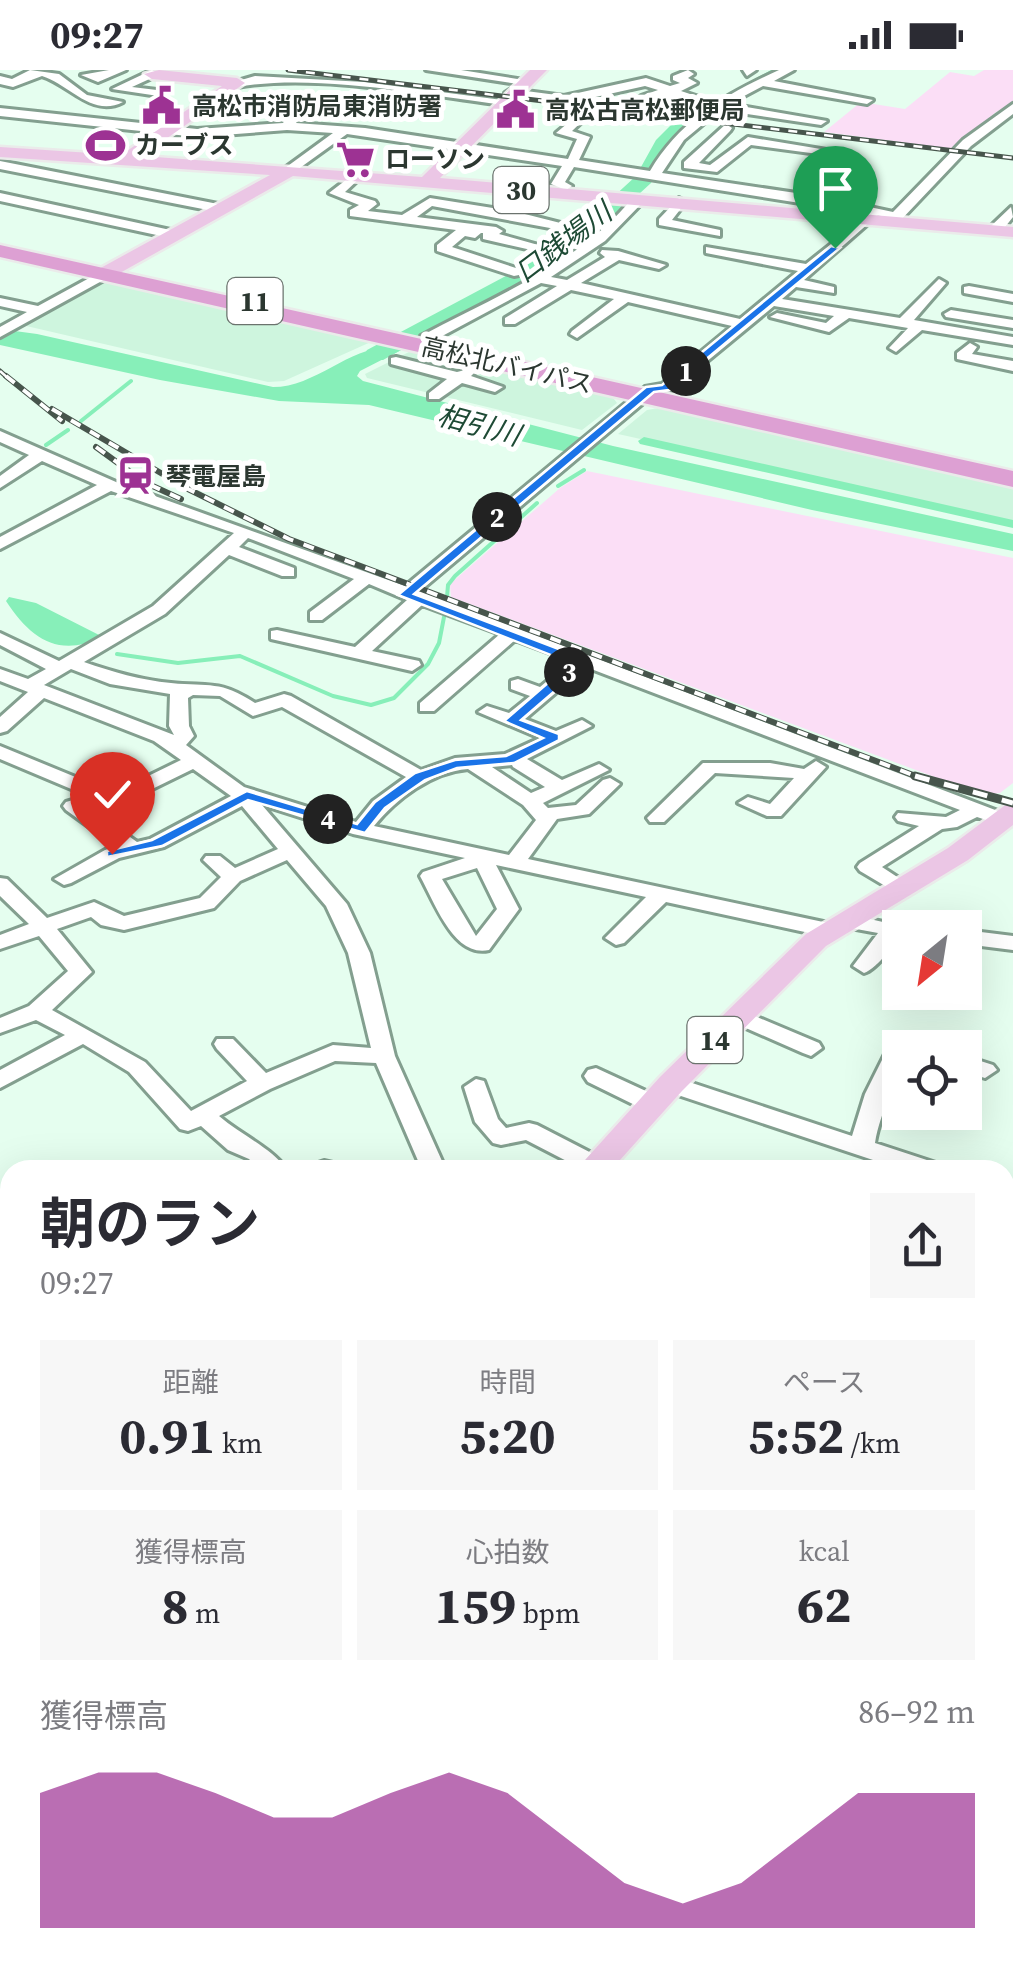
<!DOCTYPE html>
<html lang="ja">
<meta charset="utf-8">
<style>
:root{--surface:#fff;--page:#f7f7f7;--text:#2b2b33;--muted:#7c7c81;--accent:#9d3293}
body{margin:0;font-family:"Source Serif 4","Noto Sans JP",serif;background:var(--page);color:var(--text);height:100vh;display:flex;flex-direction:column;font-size:38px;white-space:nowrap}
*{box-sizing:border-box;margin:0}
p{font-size:32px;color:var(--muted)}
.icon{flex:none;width:55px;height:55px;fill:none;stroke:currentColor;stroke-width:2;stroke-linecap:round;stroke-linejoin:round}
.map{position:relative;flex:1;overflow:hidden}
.drawer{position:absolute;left:0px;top:1090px;width:1015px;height:812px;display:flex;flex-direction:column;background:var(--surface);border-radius:30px 30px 0 0;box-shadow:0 10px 40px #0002}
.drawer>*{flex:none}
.needle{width:65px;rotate:210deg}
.controls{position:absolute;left:882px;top:840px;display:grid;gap:20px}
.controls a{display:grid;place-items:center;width:100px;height:100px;border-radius:0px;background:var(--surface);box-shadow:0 10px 40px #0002;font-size:50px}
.pin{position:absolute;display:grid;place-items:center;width:85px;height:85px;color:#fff;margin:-102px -42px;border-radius:50% 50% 50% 0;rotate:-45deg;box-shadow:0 0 10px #0007}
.pin .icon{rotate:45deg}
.km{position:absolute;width:50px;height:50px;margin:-25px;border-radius:50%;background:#222;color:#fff;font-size:28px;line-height:50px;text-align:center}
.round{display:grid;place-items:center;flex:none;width:105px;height:105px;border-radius:0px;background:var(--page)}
.overview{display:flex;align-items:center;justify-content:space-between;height:170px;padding:0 40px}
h1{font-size:55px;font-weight:700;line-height:75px}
.figures{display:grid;grid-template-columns:repeat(3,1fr);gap:15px;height:170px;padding:10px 40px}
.figures div{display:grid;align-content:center;border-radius:0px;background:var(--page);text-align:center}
.figures b{font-size:50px;font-weight:700}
.figures small{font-size:28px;font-weight:400}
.figures p{font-size:28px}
.chart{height:280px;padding:20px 40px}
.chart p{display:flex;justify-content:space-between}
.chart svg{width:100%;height:180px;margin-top:10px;fill:var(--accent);opacity:.7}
.status{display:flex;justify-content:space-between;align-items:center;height:70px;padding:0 50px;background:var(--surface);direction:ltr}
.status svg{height:28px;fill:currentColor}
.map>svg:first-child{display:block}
.built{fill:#cef5de}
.green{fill:#fbdef6}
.water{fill:#87efb9}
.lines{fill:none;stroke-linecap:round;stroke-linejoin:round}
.stream{stroke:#87efb9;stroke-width:4}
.canal{fill:#87efb9;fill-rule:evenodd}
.river{fill:#87efb9;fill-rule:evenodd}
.minor-casing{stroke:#839f8f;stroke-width:6}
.major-casing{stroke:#eaebea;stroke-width:5}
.highway-casing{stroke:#eaebea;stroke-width:5}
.minor{fill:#fff;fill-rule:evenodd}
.major{fill:#ebc6e5;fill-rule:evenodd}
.highway{fill:#dda0d3;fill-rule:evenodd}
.rail-far2-casing{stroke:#47554c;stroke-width:5}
.rail-far1-casing{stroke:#47554c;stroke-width:6}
.rail-casing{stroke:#47554c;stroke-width:9}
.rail-far2{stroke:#fff;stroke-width:2.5;stroke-dasharray:9;stroke-linecap:butt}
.rail-far1{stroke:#fff;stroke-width:4;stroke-dasharray:11;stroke-linecap:butt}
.rail{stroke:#fff;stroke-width:5;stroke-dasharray:15;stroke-linecap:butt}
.route{fill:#1a73e8;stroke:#fff;stroke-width:2.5}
.labels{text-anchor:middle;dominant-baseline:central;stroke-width:10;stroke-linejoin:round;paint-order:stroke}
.far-poi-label{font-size:25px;font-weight:bold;fill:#2b3730;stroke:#fff;text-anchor:start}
.far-street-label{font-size:25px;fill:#2b3730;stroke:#fff}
.shield{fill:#fff;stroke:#6b736e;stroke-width:2.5}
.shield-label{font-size:28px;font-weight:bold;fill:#2b3730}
.far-water-label{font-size:28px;font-style:italic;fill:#1e4a35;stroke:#fff}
</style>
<div class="status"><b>09:27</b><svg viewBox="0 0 49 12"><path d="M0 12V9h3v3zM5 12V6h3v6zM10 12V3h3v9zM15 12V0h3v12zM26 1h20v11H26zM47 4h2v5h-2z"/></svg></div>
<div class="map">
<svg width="1013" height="1901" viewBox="0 0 1013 1901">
<rect width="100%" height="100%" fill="#e5feef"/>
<!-- built -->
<path class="built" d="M114,212L373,271L284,311L268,312L22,255L103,213Z
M413,280L611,325L617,333L582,360L367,308L365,304Z
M664,337L1013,415V452L618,364L647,340Z"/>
<!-- green -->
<path class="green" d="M984,0H1013V34L996,42L954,79L824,62L861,32L905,39L950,2L974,6Z
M587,401L1013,488V713L1000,723L983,725L451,527L450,514L560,418Z
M0,1526L10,1540V1806L0,1810Z"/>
<!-- water -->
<path class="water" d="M0,259L37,264L273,317C320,317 357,267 403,279L360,301L357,306L363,311L613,376L1013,464V481L812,440L369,335L279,331L160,310L0,275Z
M9,527L36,533L103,567C58,588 31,569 6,531Z
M819,1892L828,1901H596L588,1893Z"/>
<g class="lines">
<!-- stream -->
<path class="stream" d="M81,351L131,311
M46,375L68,360
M558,416L584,400
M447,527L448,515L455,506L537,433
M117,584L178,593L240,586L333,626L371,635L394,628L428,594L439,573L444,547"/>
<!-- canal -->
<path class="canal" d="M644,367L1013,450V458L640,374L638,371Z"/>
<!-- river -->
<path class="river" d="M771,0H791L684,62L673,73L651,113L601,159L548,199L383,290H367L364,285L367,280L534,191L587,151L636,106L656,70L672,54Z"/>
<defs>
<path id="minor" d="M30,0L59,4L87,25L123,32C92,48 69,14 42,6L13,17L0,14V6L12,9Z
M109,0H126L98,12L81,5Z
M152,0L158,4L156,6L132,17L165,21V27L112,19Z
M426,0H461L530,11L524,15Z
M688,0L694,4L688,8L697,13L681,21L708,30V36L669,25L652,31L651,35H643L641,26L658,20L645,16L564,34L505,23L511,19L564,26L646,8L670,16L680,13L673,10V6Z
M743,0H756L747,6Z
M779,0H794L774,11L873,30L867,34L763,16L729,34L827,51L821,55L720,40L684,70L662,103L823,127L893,142L963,70L1013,34V44L971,76L899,152L878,145L804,210L834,217V223L796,217L782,229L900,248L939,209L946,213L914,250L1013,267V275L922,260L896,282L889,278L908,258L849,248L829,262L770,247L777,243L826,253L834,246L774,236L671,321L654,324L420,521L1011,746V754L1004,756L977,747L957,757L942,759L882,797L914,818L911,823H897L860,801L857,797L860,793L919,756L898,751L895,747L898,743L946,747L960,740L586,597L525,649L556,661L582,650L592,656L527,689L562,710L599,694L609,700L543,733L548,738L576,735L603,710L610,708L620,714L589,744L557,749L528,789L828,853L836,855L839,860L836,865L828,867L666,832L624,873L616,875L605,868L646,827L496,795L519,839L489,880C454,888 435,833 420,806L423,802L465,788L353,764L262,735L347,834L370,883L395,986L446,1100H422L376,993L335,991L270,1019L219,1046C241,1065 272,1078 287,1100H260L249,1089L228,1080L201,1056L188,1061L180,1059L129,1002L83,974L0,1018V1000L65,965L36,950L0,963V948L29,936L68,901L39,866L0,879V865L29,854L0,826V808L7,809L47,848L94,832L124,846L200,828L221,807L203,790L206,786H220L235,798L278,779L242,736L164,777L119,788L71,813L64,815L54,809L105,780L117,777L66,740L63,736L66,732L73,730L87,736L181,690L154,671L44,628L7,661L0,663V647L28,622L0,611V599L28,609L46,599L0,575V563L59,591L153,536L234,463L111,421L0,479V467L97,415L42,391L0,418V406L29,385L0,372V361L116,412L405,516L645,317L662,314L732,256L628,232L577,268L570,264L572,261L614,229L571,220L515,254H505V248L557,216L541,213L431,272H421V266C495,226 581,193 634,126L646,129L605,171L551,207L567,210L605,187L600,183L602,180L618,181L666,195L659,199L619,190L581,213L740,249L798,201L706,183V177L806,194L869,144L574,97L565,112L572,116L566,120L551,114L562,96L347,64L290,105L285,104V98L333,63L287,60L197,67L0,46V38L197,59L283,53C316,10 343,31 385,33C392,34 400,29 407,26L420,31C414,34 399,40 391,41C356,45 326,14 296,53L365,58L568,89L577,69L556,63L587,37L593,41L572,61L590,67L579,90L650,101C681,49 725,25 779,0ZM248,468L354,509L310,542V550H322L369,514L407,530L355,577L277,560L271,561V569L412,601L421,595L419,591L372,581L422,535L500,564L420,633V641H434L515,570L571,591L540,617L518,609L511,611V619L530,626L509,643L487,636L478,642L540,668L505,684L455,688L421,700L291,626L284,624L255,633C220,610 210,617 171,613C140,610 113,602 84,592L165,544L229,485L282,506H294V498L239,477ZM71,599L110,614L170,624L169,656L174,665L44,615ZM193,625L220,626L253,646L282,637L406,707L373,731L356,752L244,717L186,675L194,666L189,656L188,628ZM512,695L513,697L545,717L531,723L492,697ZM193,699L231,726L150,769L137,772L99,745ZM468,699L523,735L536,750L509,785L374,756C396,729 431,702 468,699ZM287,790L326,836L348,883L371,978L333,975L266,1003L233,969H217L214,974L217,979L247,1011L191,1041L145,992L52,940L92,902L57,859L91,847L101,855L124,860L214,838L240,811ZM477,798L497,839L476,866L442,809Z
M255,6L364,12L510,31L504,35C425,25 315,3 237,17L231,13Z
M726,54L732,58L730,61L699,93L710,95L748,67L839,82L833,86L751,75L717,102L684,98V92Z
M0,91L223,135L230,139L223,143L0,99Z
M355,103L361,107L345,122L375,131L377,134L368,141L402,145L430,128L517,142L584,159L577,163L432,136L417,147L496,157L503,161L499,164L556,180L549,184L483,169V163H481L475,168L465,166L452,177L519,199V205L514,206L437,181V175L456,160L350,146V140L359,135L329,123Z
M0,123L175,161L182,165L175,169L0,131Z
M679,128L686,132L672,150L720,160V166L659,155V149Z
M1011,137L1013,147L1001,162H991V156Z
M104,200L109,201V207L0,267V257L27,242L0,236V228L38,236Z
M969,216L1013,224V232L964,223V217Z
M951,240L1013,250V258L946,247L944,244Z
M970,273L977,277L972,284L1013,291V301L957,289V283Z
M396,287L457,302L473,298L476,301L471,306L503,317L495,322L462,313L439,329H429V323L447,309L391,294V288Z
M0,676L90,713L93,717L90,721H76L0,689Z
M816,691L826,697L781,746H767L738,733L748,727L770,734L794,708L715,703L664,752H650L647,748L703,693H770L804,699Z
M848,844L909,858H900C900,869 877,899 864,903L853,896L878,863L840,856L837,851L840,846Z
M965,860L1013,866V880L965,874Z
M738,939L819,973L822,978L811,986L803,983L730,951L727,946L730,941Z
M901,965L922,973L925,978H900C900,1010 880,1040 875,1073L939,1094L942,1100H903L663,1020L659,1014L671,1006L852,1066L865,1024L893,968Z
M965,986L993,995L997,1000L985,1008L965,1002Z
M596,998L661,1028L665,1034L653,1042L645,1040L588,1012L584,1006L588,1000Z
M476,1009L484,1011L498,1049L506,1058L529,1053L537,1055L605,1090L606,1100H584L526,1070L501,1075L493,1073L475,1052L464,1017Z
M324,1091L337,1094L340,1100H312L315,1094Z
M1005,1116L1013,1119V1137L1005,1134Z
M0,1134L10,1138V1161L0,1157Z
M1013,1165V1186L1005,1188V1167Z
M1005,1252L1013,1255V1280L1005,1277Z
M0,1415L10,1417V1439L0,1437Z
M1013,1451V1480L1005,1483V1454Z
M0,1879L10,1883V1892H17L21,1901H0Z
M872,1892H911L915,1901H875Z
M922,1892H960L964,1901H925Z"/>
<path id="major" d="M159,0L237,8L245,13L142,86L422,107L530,0H547L440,108L1013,157V167L293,106L111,208H97V200L270,105L0,87V77L121,85L222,16L152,9L144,4Z
M1013,734V755L968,790L826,876L682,1021L611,1100H576L660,1007L806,864L948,778L1004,736Z
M10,1803V1844L0,1848V1806Z"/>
<path id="highway" d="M0,175L1013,401V417L0,187Z"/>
</defs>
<!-- minor casing -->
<use href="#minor" class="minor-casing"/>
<!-- major casing -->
<use href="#major" class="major-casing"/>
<!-- highway casing -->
<use href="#highway" class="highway-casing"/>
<!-- minor -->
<use href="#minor" class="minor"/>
<!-- major -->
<use href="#major" class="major"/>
<!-- highway -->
<use href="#highway" class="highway"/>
<defs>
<path id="rail-far2" d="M288,0L1013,88
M0,301L9,309"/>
<path id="rail-far1" d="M6,306L62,351
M52,339L188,419L289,469L921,708
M96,377L144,412L181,429"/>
<path id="rail" d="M915,706L1013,733"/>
</defs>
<!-- rail-far2 casing -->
<use href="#rail-far2" class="rail-far2-casing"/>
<!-- rail-far1 casing -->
<use href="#rail-far1" class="rail-far1-casing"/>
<!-- rail casing -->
<use href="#rail" class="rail-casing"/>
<!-- rail-far2 -->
<use href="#rail-far2" class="rail-far2"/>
<!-- rail-far1 -->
<use href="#rail-far1" class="rail-far1"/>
<!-- rail -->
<use href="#rail" class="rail"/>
</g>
<!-- route -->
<path class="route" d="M831,176L840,178L669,320L654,322L414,524L585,589V595L521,650L559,664V670L514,693L457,698L425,710L385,738L365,763L248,730L162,776L107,787V781L152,770L247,721L357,754L375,732L415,703L455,690L506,686L543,668L504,651L571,593L398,525L646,317L662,315Z"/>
<!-- icons -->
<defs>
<symbol id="civic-bare" viewBox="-9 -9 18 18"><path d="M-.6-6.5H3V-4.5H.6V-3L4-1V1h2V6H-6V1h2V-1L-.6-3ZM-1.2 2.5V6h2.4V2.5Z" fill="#9d3293" stroke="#fff" stroke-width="2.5" paint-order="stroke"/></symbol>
<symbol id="stadium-bare" viewBox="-9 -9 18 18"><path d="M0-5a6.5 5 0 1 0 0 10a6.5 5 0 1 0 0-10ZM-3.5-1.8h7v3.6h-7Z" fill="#9d3293" stroke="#fff" stroke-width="2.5" paint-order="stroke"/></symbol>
<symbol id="supermarket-bare" viewBox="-9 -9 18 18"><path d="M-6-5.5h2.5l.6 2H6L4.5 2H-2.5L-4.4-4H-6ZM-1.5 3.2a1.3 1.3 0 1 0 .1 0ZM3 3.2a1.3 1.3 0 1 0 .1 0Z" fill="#9d3293" stroke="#fff" stroke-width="2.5" paint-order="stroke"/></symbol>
<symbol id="station-bare" viewBox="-9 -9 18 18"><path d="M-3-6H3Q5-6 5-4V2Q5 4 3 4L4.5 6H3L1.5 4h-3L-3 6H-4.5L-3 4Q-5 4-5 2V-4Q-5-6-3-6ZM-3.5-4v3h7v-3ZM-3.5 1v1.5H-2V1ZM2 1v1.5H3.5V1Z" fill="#9d3293" stroke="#fff" stroke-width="2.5" paint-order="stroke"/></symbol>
</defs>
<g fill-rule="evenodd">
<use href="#civic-bare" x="134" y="8" width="55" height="55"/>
<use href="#civic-bare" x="488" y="12" width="55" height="55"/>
<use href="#stadium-bare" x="78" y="48" width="55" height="55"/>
<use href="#supermarket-bare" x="328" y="62" width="55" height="55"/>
<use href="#station-bare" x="108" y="378" width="55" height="55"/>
</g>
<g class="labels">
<!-- far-poi labels -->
<g class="far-poi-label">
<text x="192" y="36">高松市消防局東消防署</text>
<text x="545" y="40">高松古高松郵便局</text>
<text x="135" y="75">カーブス</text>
<text x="385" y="89">ローソン</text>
<text x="166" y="406">琴電屋島</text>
</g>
<!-- far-street labels -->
<g class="far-street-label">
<text transform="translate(507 295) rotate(13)">高松北バイパス</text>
</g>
<!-- shield labels -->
<g class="shield">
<rect x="493.5" y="97" width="55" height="46" rx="8"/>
<rect x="227.5" y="208" width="55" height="46" rx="8"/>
<rect x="687.5" y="947" width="55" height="46" rx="8"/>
</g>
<g class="shield-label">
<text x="521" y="120">30</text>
<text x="255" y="231">11</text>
<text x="715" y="970">14</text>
</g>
<!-- far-water labels -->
<g class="far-water-label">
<text transform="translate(563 172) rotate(-37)">口銭場川</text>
<text transform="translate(479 355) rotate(15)">相引川</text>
</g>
</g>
</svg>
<div class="controls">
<a><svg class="needle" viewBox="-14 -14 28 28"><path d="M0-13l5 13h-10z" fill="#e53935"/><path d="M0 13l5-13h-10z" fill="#7c7c81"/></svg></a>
<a><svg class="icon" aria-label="locate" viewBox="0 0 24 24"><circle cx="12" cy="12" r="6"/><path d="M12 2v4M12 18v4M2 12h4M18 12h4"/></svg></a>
</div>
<div class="pin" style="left:835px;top:178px;background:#1e9e55"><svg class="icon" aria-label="arrive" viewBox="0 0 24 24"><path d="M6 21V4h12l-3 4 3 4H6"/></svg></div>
<div class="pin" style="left:112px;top:784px;background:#d93025"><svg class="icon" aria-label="check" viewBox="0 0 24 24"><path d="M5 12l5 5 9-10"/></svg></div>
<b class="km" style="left:686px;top:301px">1</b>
<b class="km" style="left:497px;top:447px">2</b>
<b class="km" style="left:569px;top:602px">3</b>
<b class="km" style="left:328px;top:749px">4</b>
<section class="drawer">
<div class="overview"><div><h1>朝のラン</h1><p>09:27</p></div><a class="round"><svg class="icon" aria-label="share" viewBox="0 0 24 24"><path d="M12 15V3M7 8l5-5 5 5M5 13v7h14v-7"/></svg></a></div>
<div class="figures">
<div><p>距離</p><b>0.91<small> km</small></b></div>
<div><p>時間</p><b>5:20</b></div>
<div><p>ペース</p><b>5:52<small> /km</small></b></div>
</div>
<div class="figures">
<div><p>獲得標高</p><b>8<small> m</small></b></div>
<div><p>心拍数</p><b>159<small> bpm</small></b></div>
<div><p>kcal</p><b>62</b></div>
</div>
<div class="chart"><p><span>獲得標高</span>86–92 m</p>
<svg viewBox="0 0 160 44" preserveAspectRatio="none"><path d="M0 44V11L10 6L20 6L30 11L40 17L50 17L60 11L70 6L80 11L90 22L100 33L110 38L120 33L130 22L140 11L150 11L160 11V44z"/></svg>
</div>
</section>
</div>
